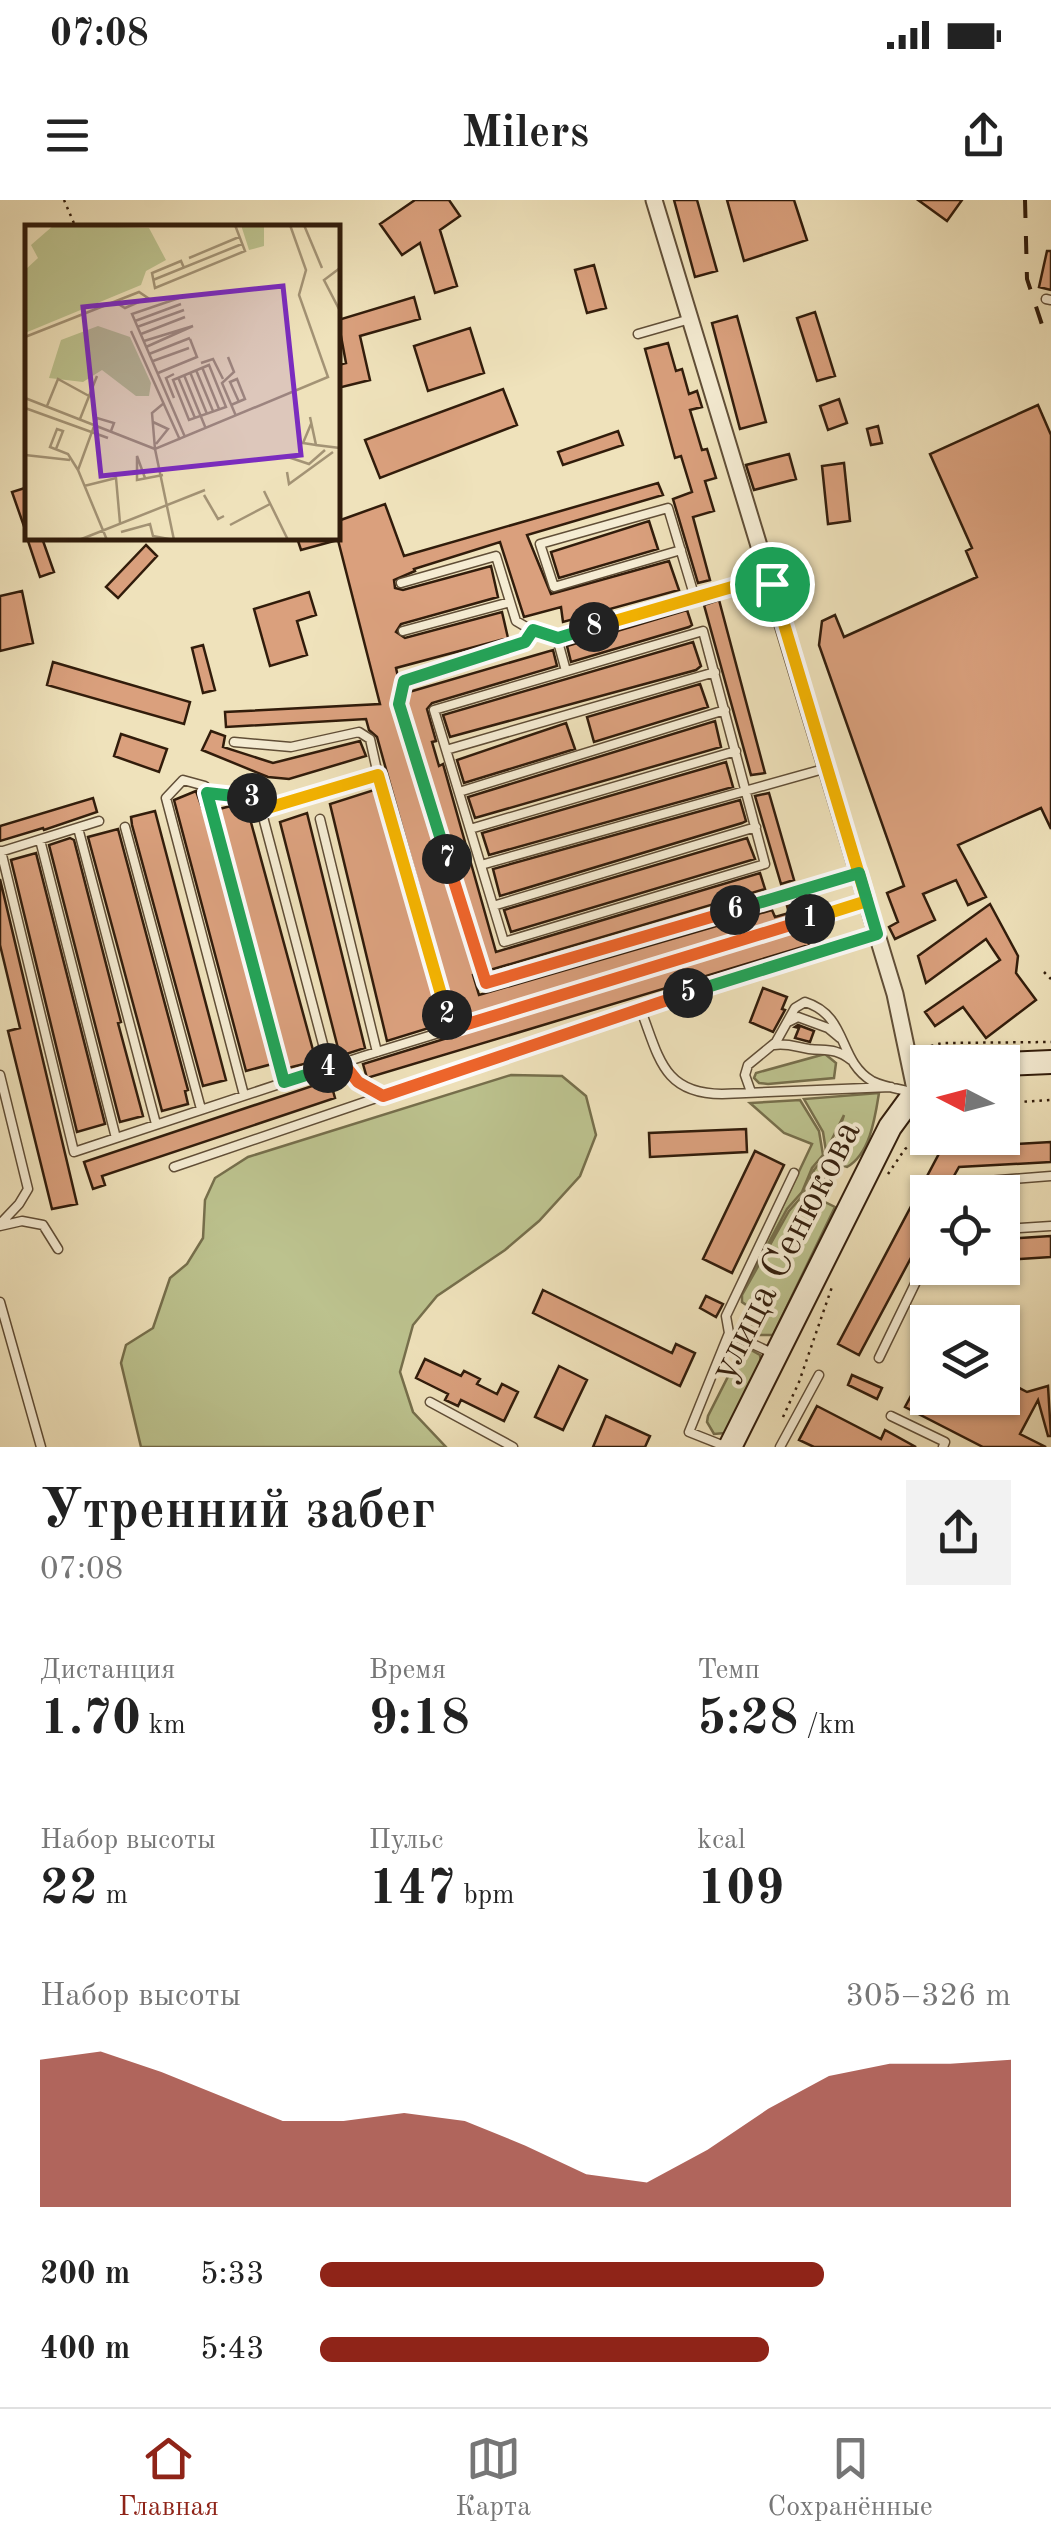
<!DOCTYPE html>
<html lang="ru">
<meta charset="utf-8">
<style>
:root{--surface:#fff;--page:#f2f2f2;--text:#222;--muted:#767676;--line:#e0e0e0;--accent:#8f2418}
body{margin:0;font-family:"Old Standard TT",serif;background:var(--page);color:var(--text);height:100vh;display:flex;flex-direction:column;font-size:38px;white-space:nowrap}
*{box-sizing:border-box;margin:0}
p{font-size:32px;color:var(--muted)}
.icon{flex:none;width:55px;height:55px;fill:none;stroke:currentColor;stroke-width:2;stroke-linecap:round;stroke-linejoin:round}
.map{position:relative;height:1247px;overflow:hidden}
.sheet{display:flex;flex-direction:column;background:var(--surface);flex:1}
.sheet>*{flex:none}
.needle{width:65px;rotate:276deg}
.controls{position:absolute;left:910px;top:845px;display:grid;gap:20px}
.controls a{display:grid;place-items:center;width:110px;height:110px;border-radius:0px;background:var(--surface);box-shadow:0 2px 8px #0004;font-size:50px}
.pin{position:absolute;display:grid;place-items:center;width:85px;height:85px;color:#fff;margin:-42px;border:5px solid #fff;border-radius:50%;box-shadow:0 2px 10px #0007}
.km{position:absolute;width:50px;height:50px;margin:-25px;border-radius:50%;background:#222;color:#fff;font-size:28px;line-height:50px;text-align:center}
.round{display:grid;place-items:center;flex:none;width:105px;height:105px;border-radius:0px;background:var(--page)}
.head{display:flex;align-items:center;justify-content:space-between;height:170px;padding:0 40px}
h1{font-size:55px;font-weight:700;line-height:75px}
.figures{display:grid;grid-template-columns:repeat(3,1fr);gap:15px;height:170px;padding:10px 40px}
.figures div{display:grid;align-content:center}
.figures b{font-size:50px;font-weight:700}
.figures small{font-size:28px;font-weight:400}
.figures p{font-size:28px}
.chart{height:280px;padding:20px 40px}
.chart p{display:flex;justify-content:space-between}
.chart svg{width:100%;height:180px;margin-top:10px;fill:var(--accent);opacity:.7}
ul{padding:0 40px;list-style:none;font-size:32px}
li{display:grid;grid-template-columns:160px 120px 1fr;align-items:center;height:75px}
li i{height:25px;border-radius:12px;background:var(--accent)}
.status{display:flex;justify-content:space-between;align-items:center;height:70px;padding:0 50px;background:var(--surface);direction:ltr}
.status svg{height:28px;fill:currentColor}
header{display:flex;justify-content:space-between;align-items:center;height:130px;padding:0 40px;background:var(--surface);font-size:45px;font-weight:700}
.tab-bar{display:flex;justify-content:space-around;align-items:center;height:140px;border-top:2px solid var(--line);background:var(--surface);font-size:28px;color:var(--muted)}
.tab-bar a{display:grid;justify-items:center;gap:5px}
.tab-bar .on{color:var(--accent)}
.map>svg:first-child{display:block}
.green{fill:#bcc28e;stroke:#766f4c;stroke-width:2.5}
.building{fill:#daa07d;stroke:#311c0b;stroke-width:2.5}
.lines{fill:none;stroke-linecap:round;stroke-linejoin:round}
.service-casing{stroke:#604e37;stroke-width:11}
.minor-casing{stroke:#604e37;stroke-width:19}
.secondary-casing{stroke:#311c0b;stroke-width:26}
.path{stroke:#311c0b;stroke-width:2.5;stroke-dasharray:2.5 5;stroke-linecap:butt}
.service{stroke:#f5ecd3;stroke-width:8}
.minor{stroke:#f5ecd3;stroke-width:15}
.secondary{stroke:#f5ecd3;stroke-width:22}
.rail{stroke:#311c0b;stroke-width:4;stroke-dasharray:18 18;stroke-linecap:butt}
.split-1-casing{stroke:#fff;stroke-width:20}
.split-2-casing{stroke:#fff;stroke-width:20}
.split-3-casing{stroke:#fff;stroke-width:20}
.split-4-casing{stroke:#fff;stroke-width:20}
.split-5-casing{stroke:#fff;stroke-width:20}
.split-6-casing{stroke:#fff;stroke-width:20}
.split-7-casing{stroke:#fff;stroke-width:20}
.split-8-casing{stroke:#fff;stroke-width:20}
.split-9-casing{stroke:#fff;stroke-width:20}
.split-1{stroke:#f5b400;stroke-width:12}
.split-2{stroke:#f0652b;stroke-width:12}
.split-3{stroke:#f5b400;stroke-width:12}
.split-4{stroke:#22a559;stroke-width:12}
.split-5{stroke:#f0652b;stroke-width:12}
.split-6{stroke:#22a559;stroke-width:12}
.split-7{stroke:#f0652b;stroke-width:12}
.split-8{stroke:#22a559;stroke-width:12}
.split-9{stroke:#f5b400;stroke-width:12}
.labels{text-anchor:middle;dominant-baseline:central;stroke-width:8;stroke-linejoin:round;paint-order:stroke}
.street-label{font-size:40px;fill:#311c0b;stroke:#f5ecd3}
.inset-road{fill:none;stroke:#a39375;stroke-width:2.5}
.view{fill:#7b2cbf;fill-opacity:0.15;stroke:#7b2cbf;stroke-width:5}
.inset-edge{fill:none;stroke:#311c0b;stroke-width:5}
</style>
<div class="status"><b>07:08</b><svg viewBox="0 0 49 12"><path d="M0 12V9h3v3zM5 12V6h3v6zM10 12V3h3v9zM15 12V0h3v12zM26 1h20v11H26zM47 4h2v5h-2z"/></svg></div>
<header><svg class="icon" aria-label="menu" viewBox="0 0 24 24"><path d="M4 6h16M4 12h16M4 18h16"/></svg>Milers<svg class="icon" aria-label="share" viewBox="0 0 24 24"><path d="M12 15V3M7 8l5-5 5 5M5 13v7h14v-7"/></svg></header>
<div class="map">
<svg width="1051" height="1247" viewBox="0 0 1051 1247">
<rect width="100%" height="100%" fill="#efe2bb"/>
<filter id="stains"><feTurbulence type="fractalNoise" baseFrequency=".002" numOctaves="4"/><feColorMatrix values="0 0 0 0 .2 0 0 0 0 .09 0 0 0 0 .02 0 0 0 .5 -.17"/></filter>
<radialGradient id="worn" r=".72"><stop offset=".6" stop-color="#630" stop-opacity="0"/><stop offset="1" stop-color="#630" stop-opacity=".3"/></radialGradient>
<!-- green -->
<path class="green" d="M825,854L836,863L834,878L768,884L759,883L754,878L756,873Z
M511,875L562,876L586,896L596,935L580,976L539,1021L505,1050L437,1096L413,1125L400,1172L413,1212L446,1247H141L121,1163L126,1145L153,1128L170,1078L187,1064L203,1038L205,1000L215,978L248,957Z
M879,893C875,918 870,954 847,967L828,961L826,955L834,945L844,915L826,951L823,932L804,899Z
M800,900L819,931L823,955L812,968L802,992L787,1009L741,1094L812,944L784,933L750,903Z
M824,958L826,963L817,974L824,978L817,998L835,1007L773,1135H759L751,1127L758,1113L742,1102V1095L789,1011L804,994L814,970Z
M751,1150L760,1155L761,1162L725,1233L714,1234L707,1222L708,1216L741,1151Z"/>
<!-- building -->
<path class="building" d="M415,0H449L460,16L440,30L457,86L435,93L420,43L402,55L380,24Z
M674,0H697L717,71L695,77Z
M727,0H794L807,40L744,61Z
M918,0H962L947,21Z
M1047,51H1051V90L1039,87Z
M594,65L606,108L587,113L575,70Z
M414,97L420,119L360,136L370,180L338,188V165L346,163L338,120Z
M815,112L835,176L817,181L797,118Z
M737,116L766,222L740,229L712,123Z
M470,128L484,173L428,191L414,146Z
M668,143L676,171L682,169L689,194L697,191L702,207L690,210L702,250L707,249L716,278L705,281L714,311L693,317L710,380L698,383L673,299L692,292L681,256L675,258L645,149Z
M503,189L517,225L380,278L365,240Z
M839,199L847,223L828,230L820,206Z
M1038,205L1051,235V629L1041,608L958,645L986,697L968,705L956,680L923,694L935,720L895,739L889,727L898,722L887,693L904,686L819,445L822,421L835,415L844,437L977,377L966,351L972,348L930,254Z
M878,226L882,243L871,245L867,229Z
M618,231L623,245L563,265L558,252Z
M789,254L796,279L754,290L746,265Z
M844,263L850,321L828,324L822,266Z
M658,283L663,295L527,335L551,394L669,361L679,390L563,422L561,407L524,417L500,342L414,369L415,371L394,380L395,388L403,390L491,366L498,397L401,424L396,432L405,438L502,412L508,438L396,468L398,477L392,502L475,774L473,775L479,795L772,710L775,717L789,713L787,706L802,702L806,712L456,820L377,537L369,530L366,519L226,527L225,512L380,504L338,340V321L385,304L404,356Z
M28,287V332H26L12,292Z
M649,321L658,349L559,378L551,352Z
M27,338H42L54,372L40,377Z
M297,338H334V341L301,350Z
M146,345L157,356L118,398L106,387Z
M22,391L33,443L0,451V396Z
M309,392L316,415L297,421L307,455L270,466L254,409Z
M719,400L765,573L751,575L704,405Z
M687,410L692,425L689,427L571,462L567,446Z
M693,442L701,466L696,470L450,537L443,515Z
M203,445L215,490L203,493L192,448Z
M553,450L557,466L432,503L427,509L436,541L432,542L439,566L443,564L496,752L760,673L765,689L490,770L407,504L409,492Z
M53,462L190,502L184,524L47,485Z
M700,484L708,507L594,542L587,517Z
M715,521L721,547L475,618L468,597Z
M566,523L575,549L464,583L457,560Z
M211,531L225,536L223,547L273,563L360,541L366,556L289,579L268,577L202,550Z
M121,534L167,549L159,572L114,556Z
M726,562L733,587L489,655L482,633Z
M374,590L442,824L387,841L330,604Z
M196,591L204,613L272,864L246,871L174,600Z
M769,593L794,680L781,684L755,596Z
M93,598L97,612L44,630L43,628L0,641V626Z
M740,600L746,621L742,623L500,696L493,669Z
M239,604H246L316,861L288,868L219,609Z
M155,611L226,880L203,886L132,625L131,617Z
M307,613L365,848L340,856L280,622Z
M118,629L188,890L185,891L188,904L162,911L88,637Z
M70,638L74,640L121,822L118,823L143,916L120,922L49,645Z
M747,638L755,659L511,732L504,710Z
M36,653L105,924L77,932L11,660Z
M0,679L77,1004L52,1009L8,831L20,828L0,745Z
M990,704L1018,756L1016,773L1036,800L986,838L963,807L935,826L925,812L1000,760L986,739L926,783L918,756Z
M804,728L809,745L367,878L363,864Z
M763,788L787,797L782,809L785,810L773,832L750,822Z
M798,825L814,831L810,842L795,838L799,828L795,827Z
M330,880L335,898L102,976L105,985L93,989L84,962Z
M746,929L747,952L650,957L649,933Z
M1051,942V962L959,967L945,992H928V1026L859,1155L838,1144L942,948Z
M755,951L784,965L732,1073L703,1059Z
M1051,1036V1057L1002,1060V1039Z
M543,1090L672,1153L676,1144L695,1153L680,1186L533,1113Z
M706,1096L723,1104L716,1117L700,1108Z
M425,1159L461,1176L464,1171L480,1179L477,1184L497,1194L502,1184L518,1192L504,1221L461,1200L458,1206L445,1200L448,1194L416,1178Z
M928,1164V1198H1002V1179L1027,1192L1048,1186L1051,1236H1048L1038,1200L1020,1234L1046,1247H983L905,1207Z
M559,1166L587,1180L563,1230L535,1217Z
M852,1175L882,1188L877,1199L848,1185Z
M817,1206L881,1239L885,1230L916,1247H814L799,1240Z
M606,1216L650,1236L645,1247H593Z"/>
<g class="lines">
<defs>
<path id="service" d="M1046,99L1051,100
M638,134L690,119
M681,350L554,387L540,344L668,308L695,398
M401,383L496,356L516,421L533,431L557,438L769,376
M403,431L510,402
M533,431L525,442L404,481L399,504L486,783L859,673
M703,431L765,664L504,742L434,510Z
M557,438L566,471
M234,542L291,547L359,532L370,539L378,575
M446,550L715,472
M459,592L725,510
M207,593L258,598L329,867
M261,610L378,575L451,829
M320,619L377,852
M125,627L201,909
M78,628L156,924
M470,629L736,551
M40,640L116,938
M1,651L74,952L364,856L867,701
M0,652L99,621
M481,665L827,568
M493,706L756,627
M640,808C659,856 662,894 722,894L891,887
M790,821L798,817L828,828L840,838
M774,845C788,843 796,847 809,849C827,851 836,848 851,860
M343,863L358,882L383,896
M0,875L28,989L19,1004L0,1024
M751,892L745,875L748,865L776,842L795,808L805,802C849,816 837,860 872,881C884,887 899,889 912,892
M244,895L166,598L183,580L205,586L284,882
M174,967L640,808L877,734
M958,992L963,983L1051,976
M0,1026L22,1021L43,1025L58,1049
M1002,1029L1051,1026
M0,1102L41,1247
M729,1133L726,1116L794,973
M879,1158L928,1057
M430,1202L513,1247
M891,1216L945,1242L943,1247
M727,1247L689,1232L729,1133L772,1153
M780,1247L819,1175"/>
<path id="minor" d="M654,0L895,794L916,894"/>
<path id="secondary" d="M1002,864L1051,862
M730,1247L890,927L909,901L928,885"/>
</defs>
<!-- service casing -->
<use href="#service" class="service-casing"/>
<!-- minor casing -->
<use href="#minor" class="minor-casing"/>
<!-- secondary casing -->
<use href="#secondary" class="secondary-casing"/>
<!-- path -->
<path class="path" d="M64,0L76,28
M1044,772L1051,779
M931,846L942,843L1051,842
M1002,903L1051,900
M888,974L905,949L928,932
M783,1217L799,1182L833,1084"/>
<!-- service -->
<use href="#service" class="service"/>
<!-- minor -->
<use href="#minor" class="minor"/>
<!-- secondary -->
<use href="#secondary" class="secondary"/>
<!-- rail -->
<path class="rail" d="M1025,0L1027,79L1047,140"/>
</g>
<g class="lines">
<defs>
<path id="split-1" d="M772,384L867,701L810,719"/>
<path id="split-2" d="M447,815L451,829L810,719"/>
<path id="split-3" d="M252,598H258L261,610L378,575L447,815"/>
<path id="split-4" d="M252,598L207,593L284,882L328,868"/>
<path id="split-5" d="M328,868L343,863L358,882L383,896L688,793"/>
<path id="split-6" d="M688,793L877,734L859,673L735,710"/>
<path id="split-7" d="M447,659L486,783L735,710"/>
<path id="split-8" d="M447,659L399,504L404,481L525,442L533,430L558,438L594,427"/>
<path id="split-9" d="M594,427L770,376L772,384"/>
</defs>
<!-- split-1 casing -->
<use href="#split-1" class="split-1-casing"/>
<!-- split-2 casing -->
<use href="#split-2" class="split-2-casing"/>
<!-- split-3 casing -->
<use href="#split-3" class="split-3-casing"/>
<!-- split-4 casing -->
<use href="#split-4" class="split-4-casing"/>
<!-- split-5 casing -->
<use href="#split-5" class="split-5-casing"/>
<!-- split-6 casing -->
<use href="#split-6" class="split-6-casing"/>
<!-- split-7 casing -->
<use href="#split-7" class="split-7-casing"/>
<!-- split-8 casing -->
<use href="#split-8" class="split-8-casing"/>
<!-- split-9 casing -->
<use href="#split-9" class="split-9-casing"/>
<!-- split-1 -->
<use href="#split-1" class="split-1"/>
<!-- split-2 -->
<use href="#split-2" class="split-2"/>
<!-- split-3 -->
<use href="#split-3" class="split-3"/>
<!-- split-4 -->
<use href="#split-4" class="split-4"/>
<!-- split-5 -->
<use href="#split-5" class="split-5"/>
<!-- split-6 -->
<use href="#split-6" class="split-6"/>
<!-- split-7 -->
<use href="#split-7" class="split-7"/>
<!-- split-8 -->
<use href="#split-8" class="split-8"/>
<!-- split-9 -->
<use href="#split-9" class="split-9"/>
</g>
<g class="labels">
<!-- street labels -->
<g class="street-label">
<text transform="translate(787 1051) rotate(-63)">улица Сенюкова</text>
</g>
</g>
<!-- overview -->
<g transform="translate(25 25)">
<rect width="315" height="315" fill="#efe2bb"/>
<path d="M29,0L124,3L141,35L121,46L116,60L0,108V45L13,33L6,20ZM216,0H239V21L224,25ZM73,101L105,112L126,158L124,171H111L77,145L58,157L24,153L36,115Z" fill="#bcc28e"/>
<path class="inset-road" d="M279,0L297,43M164,33L214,12M159,43L156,36L127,48L130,63L220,26L210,0M315,43L299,55L315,86M128,55L217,19M154,73L107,89L160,212M110,96L156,79M112,102L159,85M106,106L155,215M116,109L160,92M0,112L114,67L123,73L100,83L90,77M119,116L168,101L121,122M124,129L165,113M203,132L209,147L197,158L211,191M128,136L164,123M176,138L188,134L198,154M184,140L201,182L164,195L148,155ZM177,142L194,184M171,145L188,186M165,147L182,189M133,148L172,132L165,114M159,150L181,204M153,152L170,193M0,173L130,224L149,315M149,173L141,153L149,149M139,178L127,188L130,224L303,152L274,70L281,45L265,0M206,180L220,174L212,154L205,157L214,177M22,181L33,154L64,171M0,183L83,213M285,192L291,220L315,223M55,194L72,151M128,197L143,204L131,219M286,199L278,218L291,220M31,224L38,206L32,204L25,222L43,229L53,245M0,230L45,235M260,231L284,239L300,225M262,247L264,259L308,227M120,253L112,231V255L138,250M59,261L91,253L95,298M239,266L263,315M179,270L193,294L199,291M205,300L245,279M96,307L125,299L128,311L149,315M54,315L180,265M82,315L53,245L72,193L89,198L86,206"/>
<path class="view" d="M258,61L276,230L76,251L58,82Z"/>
<rect width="315" height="315" class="inset-edge"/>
</g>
<rect width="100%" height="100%" filter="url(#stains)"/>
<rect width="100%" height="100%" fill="url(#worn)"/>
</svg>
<div class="controls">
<a><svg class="needle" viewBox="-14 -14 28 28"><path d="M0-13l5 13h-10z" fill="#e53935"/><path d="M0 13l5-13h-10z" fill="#767676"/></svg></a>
<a><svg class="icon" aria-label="locate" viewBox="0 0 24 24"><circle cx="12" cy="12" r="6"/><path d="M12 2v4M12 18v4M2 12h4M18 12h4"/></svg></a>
<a><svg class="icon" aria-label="layers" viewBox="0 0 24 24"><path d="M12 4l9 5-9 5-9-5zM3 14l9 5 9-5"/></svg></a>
</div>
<div class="pin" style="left:772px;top:384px;background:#1e9e55"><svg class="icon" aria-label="arrive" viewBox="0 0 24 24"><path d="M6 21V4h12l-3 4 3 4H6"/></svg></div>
<b class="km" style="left:810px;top:719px">1</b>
<b class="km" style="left:447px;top:815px">2</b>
<b class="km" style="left:252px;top:598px">3</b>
<b class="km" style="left:328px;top:868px">4</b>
<b class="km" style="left:688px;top:793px">5</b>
<b class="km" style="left:735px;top:710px">6</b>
<b class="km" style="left:447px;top:659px">7</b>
<b class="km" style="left:594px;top:427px">8</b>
</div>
<section class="sheet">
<div class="head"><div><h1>Утренний забег</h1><p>07:08</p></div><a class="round"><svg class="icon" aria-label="share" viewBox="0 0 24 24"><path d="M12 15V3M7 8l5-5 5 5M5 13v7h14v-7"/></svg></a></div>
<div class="figures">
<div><p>Дистанция</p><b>1.70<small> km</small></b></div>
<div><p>Время</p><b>9:18</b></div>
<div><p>Темп</p><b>5:28<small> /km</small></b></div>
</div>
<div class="figures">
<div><p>Набор высоты</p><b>22<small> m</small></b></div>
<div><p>Пульс</p><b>147<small> bpm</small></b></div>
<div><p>kcal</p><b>109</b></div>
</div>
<div class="chart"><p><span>Набор высоты</span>305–326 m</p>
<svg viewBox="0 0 160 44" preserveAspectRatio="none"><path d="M0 44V8L10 6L20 11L30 17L40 23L50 23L60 21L70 23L80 29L90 36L100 38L110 30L120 20L130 12L140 9L150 9L160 8V44z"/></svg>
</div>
<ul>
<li><b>200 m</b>5:33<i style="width:73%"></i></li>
<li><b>400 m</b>5:43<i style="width:65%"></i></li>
</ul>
</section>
<nav class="tab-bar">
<a class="on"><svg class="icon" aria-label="home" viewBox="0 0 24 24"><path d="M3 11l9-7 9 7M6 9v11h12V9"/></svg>Главная</a>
<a><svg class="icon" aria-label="map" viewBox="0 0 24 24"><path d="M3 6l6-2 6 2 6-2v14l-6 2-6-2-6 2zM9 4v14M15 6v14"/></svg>Карта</a>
<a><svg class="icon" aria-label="saved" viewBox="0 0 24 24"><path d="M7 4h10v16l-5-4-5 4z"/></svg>Сохранённые</a>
</nav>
